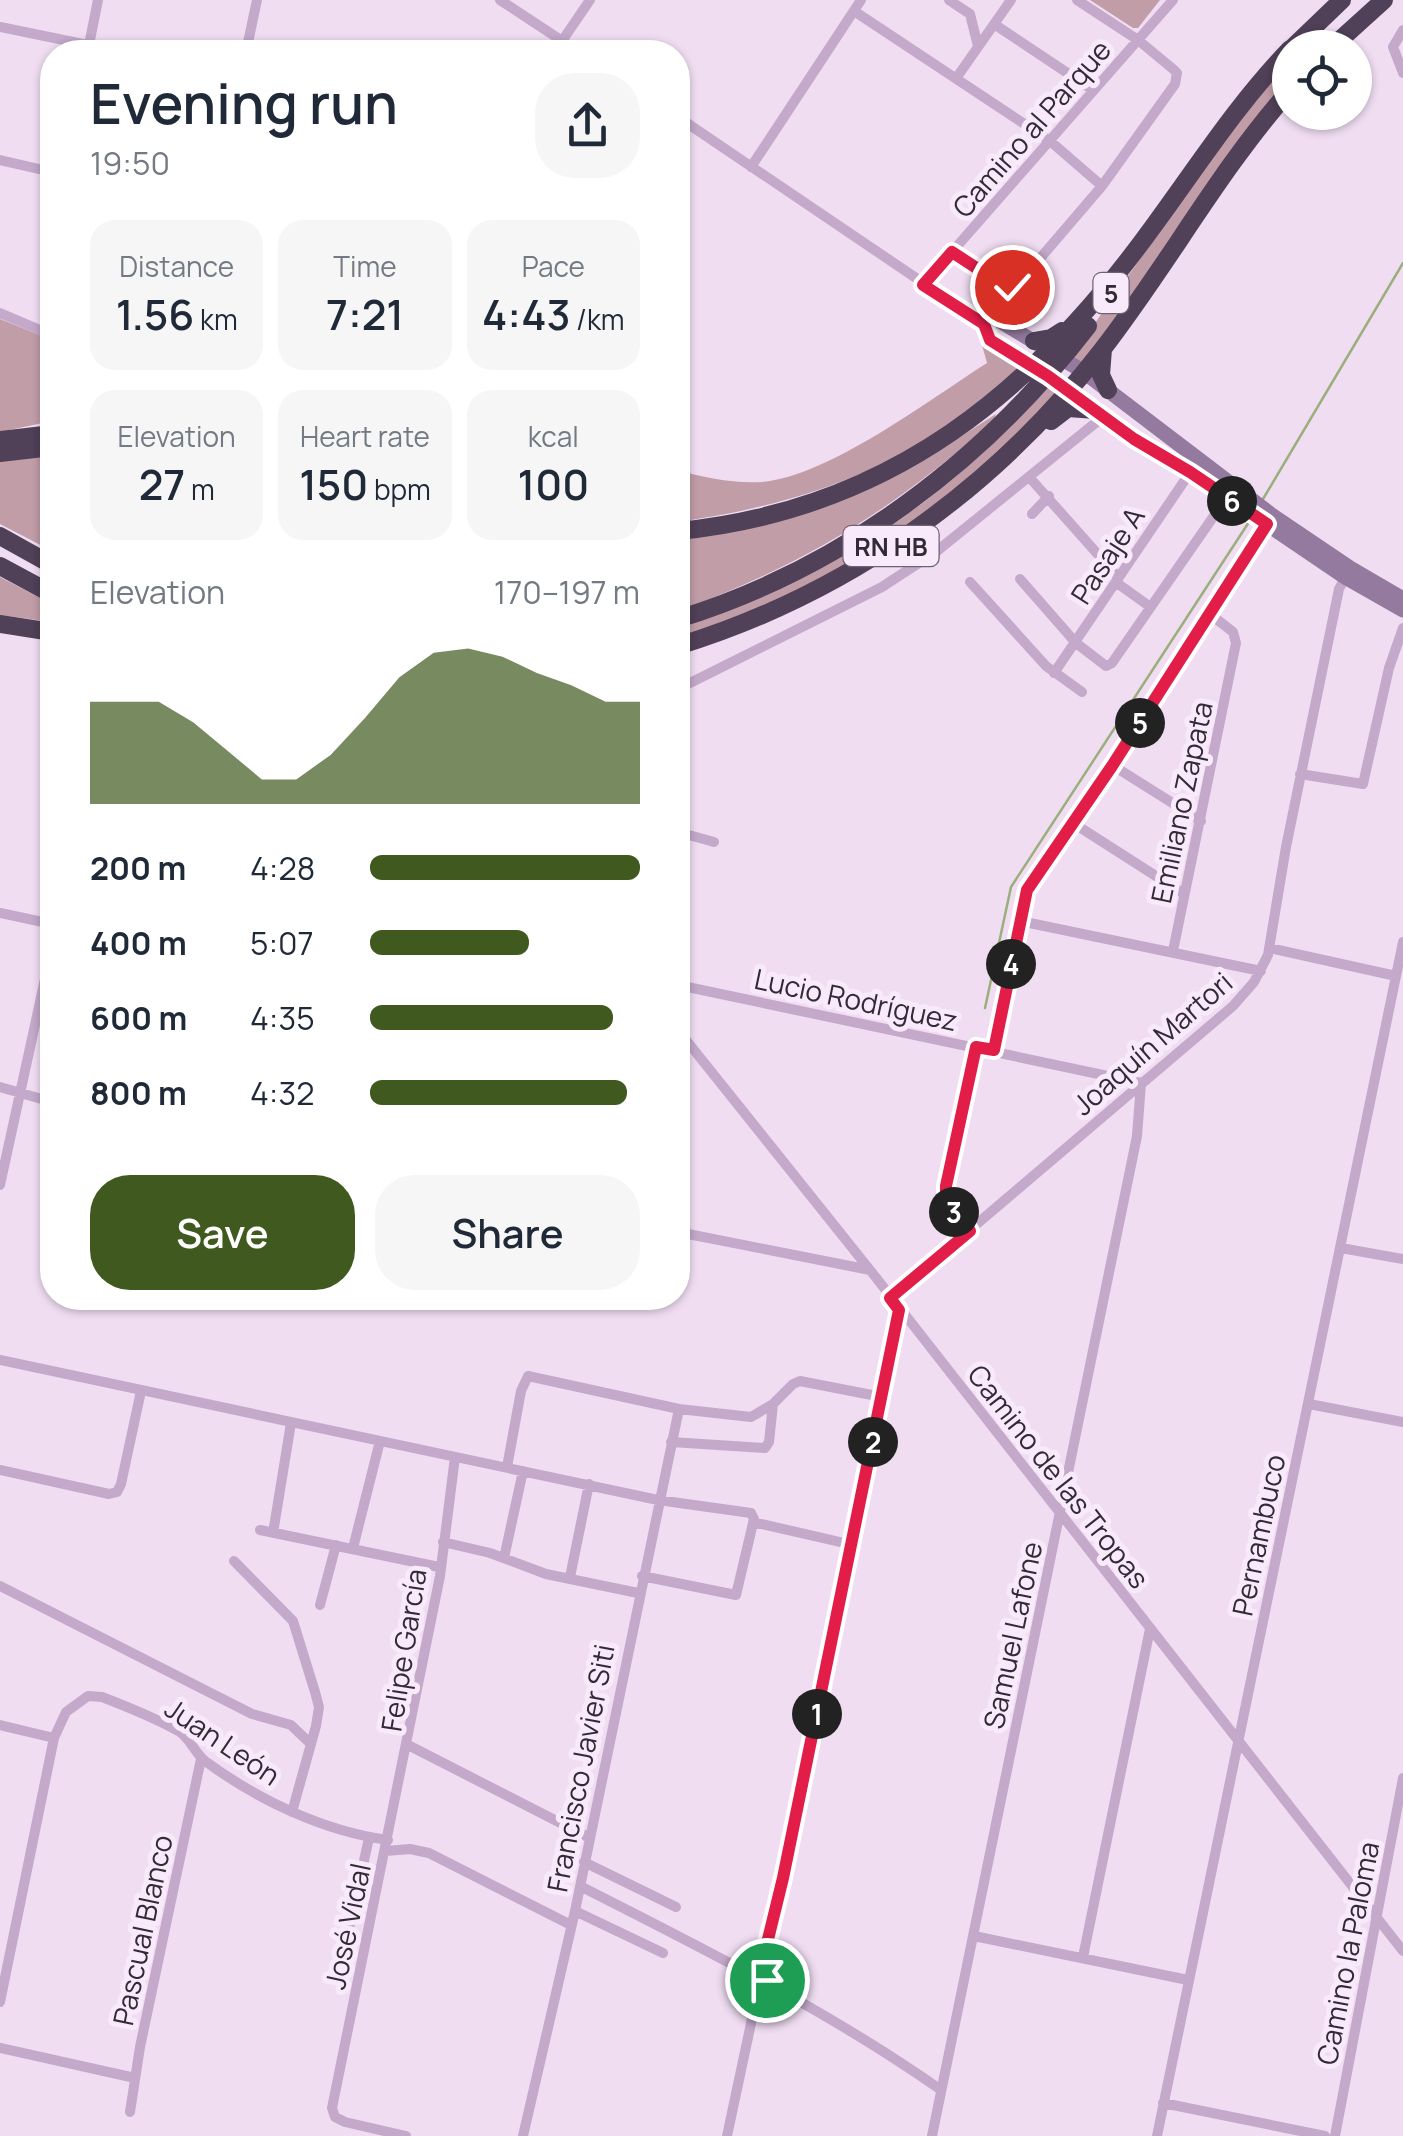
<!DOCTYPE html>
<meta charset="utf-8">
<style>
:root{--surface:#fff;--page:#f6f6f7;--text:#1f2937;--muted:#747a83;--accent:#3f591e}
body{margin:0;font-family:Manrope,sans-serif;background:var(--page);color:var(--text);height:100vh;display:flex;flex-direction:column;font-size:38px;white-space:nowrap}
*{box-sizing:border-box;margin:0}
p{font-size:32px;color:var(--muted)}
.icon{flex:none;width:55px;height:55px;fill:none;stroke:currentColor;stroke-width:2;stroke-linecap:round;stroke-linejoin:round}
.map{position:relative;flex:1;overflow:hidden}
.sheet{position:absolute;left:40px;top:40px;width:650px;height:1270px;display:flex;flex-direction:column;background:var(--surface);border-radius:40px;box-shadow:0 2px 8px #0004}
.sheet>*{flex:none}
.controls{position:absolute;left:1272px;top:30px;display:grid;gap:20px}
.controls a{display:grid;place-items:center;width:100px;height:100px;border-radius:50%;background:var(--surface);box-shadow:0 2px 8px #0004;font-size:50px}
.pin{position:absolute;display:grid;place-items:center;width:85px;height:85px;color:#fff;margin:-42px;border:5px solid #fff;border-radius:50%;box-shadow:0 2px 10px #0007}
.km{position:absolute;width:50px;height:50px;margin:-25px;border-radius:50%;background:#222;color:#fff;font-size:28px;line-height:50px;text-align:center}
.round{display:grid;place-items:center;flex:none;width:105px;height:105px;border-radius:40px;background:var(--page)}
.head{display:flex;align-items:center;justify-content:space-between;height:170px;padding:0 50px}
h1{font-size:55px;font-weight:600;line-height:75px}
.stats{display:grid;grid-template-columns:repeat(3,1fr);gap:15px;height:170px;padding:10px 50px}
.stats div{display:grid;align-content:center;border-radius:25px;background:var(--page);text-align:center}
.stats b{font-size:42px;font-weight:600}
.stats small{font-size:28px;font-weight:400}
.stats p{font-size:28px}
.chart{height:280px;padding:20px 50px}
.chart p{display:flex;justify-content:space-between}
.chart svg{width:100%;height:180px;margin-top:10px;fill:var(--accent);opacity:.7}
.cta{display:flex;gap:20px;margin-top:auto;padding:20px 50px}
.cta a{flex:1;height:115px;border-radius:40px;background:var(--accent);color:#fff;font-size:40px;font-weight:600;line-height:115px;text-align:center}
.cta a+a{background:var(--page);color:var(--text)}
ul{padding:0 50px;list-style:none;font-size:32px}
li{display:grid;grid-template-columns:160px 120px 1fr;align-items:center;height:75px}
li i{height:25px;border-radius:12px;background:var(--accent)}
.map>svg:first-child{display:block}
.green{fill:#c19da8}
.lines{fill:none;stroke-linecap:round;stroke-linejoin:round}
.stream{stroke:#9aaf7c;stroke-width:2.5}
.street{stroke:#c4a9ca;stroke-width:10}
.secondary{stroke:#947a9e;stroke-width:15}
.highway{stroke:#504058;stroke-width:18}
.route-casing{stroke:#fff;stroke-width:20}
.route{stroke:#e11d48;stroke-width:12}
.labels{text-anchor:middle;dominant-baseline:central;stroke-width:10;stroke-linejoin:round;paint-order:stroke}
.shield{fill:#f8eafa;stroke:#6e6372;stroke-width:2.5}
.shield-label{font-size:25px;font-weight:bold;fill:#332937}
.street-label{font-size:28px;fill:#332937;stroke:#f8eafa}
</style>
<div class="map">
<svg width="1403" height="2136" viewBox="0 0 1403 2136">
<rect width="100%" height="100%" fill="#f0ddf2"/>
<!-- green -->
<path class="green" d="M1090,0H1160L1138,28H1133Z
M1290,60V79L1258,118L1084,365L1072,356L1221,143Z
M0,319L52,340V421L0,432Z
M982,345L1013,362L1018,370C991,391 966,413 938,432C860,484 769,509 678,522V471C706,477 733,484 762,482C829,476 929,400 987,363Z
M1049,383L1058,391L1017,435L927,514L799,593L678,640V627C782,592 880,544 963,470C993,443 1021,412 1049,383Z
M996,414L993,421C893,510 804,565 678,611V538L873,486L927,458Z
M52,453V551L0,524V459Z
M0,577L52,604V622L0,615Z"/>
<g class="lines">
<!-- stream -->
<path class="stream" d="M1263,499L1403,263
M985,1008L1011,887L1249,522"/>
<!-- street -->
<path class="street" d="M500,0L579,52
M949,0L970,14L978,46
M854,11L1050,141L1102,186
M994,24L1093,90
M0,27L122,52
M1403,30L1393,47L1403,73
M562,41L590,0
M89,45L98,0
M246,52L257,0
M957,77L1011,0
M678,117L984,324
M0,160L52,172
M751,167L861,0
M951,252L1003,286L1012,287L1019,283L1102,186L1175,84L1177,73L1173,69L1138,40L1077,0
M923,285L1173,0
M0,313L52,335
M1030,478L1118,577
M1032,514L1049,496
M1020,579L1076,643L1106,666L1112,663L1227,497
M970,582L1046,666L1082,692
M1117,583L1149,606
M1054,673L1193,468
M678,689L882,587L937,551L1104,416
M1112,765L1201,821
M1300,774L1363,784L1389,668L1403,628
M1073,823L1184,894
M678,832L714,842
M0,913L52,924
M1020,921L1261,971
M1269,948L1396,976
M1173,951L1236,643L1233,632L1210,614
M678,985L1141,1083L1137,1136L932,2136
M678,1030L870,1270L1403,1951
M993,1051L1027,890L1112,765L1267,525
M0,1087L52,1102
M0,1185L52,947
M970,1231L951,1208L945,1192L976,1047
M678,1232L870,1270
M1341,1248L1403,1259
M891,1297L1233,1006L1254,982L1268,955L1286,847L1339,589L1348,572
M0,1360L658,1500L751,1513L754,1519L736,1595L642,1576
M1309,1404L1403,1422
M671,1442L765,1448L769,1442L773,1404
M507,1467L521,1391L528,1376L679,1409L751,1417L773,1404L793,1384L800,1381L882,1397
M0,1470L109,1494L117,1492L121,1484L141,1391
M753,1522L853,1545
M260,1530L439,1567
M273,1533L291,1423
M443,1542L490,1553L546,1574L638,1593
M353,1548L380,1441
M504,1558L523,1471
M234,1561L293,1621L315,1692L319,1707L316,1726L292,1812
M570,1577L589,1484
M0,1586L252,1714L291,1725L311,1744
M320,1605L336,1545
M0,1725L54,1738
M408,1745L588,1837
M386,1851L410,1849L429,1853L571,1925
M584,1862L676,1907
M580,1886C704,1949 827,2010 941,2090
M575,1911L663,1953
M974,1936L1188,1980
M344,1951L369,1838
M1083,1957L1150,1629
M0,2002L54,1738L66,1712L88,1696L102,1697C128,1707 156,1718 180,1732C191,1740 195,1753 205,1761C258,1800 323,1831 388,1840
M0,2048L135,2078
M1163,2103L1325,2136
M130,2112L140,2047L201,1759
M406,2136L345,2122L335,2117L332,2108L440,1576L455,1457
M523,2136L575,1911L679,1409
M727,2136L853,1545L899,1309
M1157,2136L1403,942
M1335,2136L1403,1778"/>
<!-- secondary -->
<path class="secondary" d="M1403,599L1350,568L1273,516L1084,372L1000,321L989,320L984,324L990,340L1048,376L1134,439L1190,472L1345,577L1403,610"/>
<!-- highway -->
<path class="highway" d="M1292,48L1342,0
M1331,48L1384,0
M1034,341L1051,338L1062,331
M1103,349L1101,375L1108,390
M1051,421L1068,408L1096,410
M0,440L52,434
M0,453L52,447
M678,531C891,510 1034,392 1155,224C1199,164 1238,103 1290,49
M0,536L52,565
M0,566L52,594
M678,619C843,568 983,462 1088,326
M0,624L52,632
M678,646C847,594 994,490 1102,350C1168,265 1219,170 1290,90"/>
</g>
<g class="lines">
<defs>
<path id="route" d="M767,1980L759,1976L783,1878L899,1310L890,1298L970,1231L946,1200V1186L976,1047L994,1050L1027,890L1112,766L1267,524L1190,472L1134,439L1048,376L990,340L984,324L923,285L952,252L1004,286L1012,287"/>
</defs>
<!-- route casing -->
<use href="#route" class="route-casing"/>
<!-- route -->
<use href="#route" class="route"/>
</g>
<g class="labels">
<!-- shield labels -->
<g class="shield">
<rect x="1093.5" y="273" width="35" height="40" rx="8"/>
<rect x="843.5" y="526" width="95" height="40" rx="8"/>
</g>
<g class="shield-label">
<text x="1111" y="293">5</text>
<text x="891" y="546">RN HB</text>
</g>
<!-- street labels -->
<g class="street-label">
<text transform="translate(1031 128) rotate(-49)">Camino al Parque</text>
<text transform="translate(1107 555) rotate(-57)">Pasaje A</text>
<text transform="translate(1181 802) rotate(-78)">Emiliano Zapata</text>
<text transform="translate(856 999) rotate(12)">Lucio Rodríguez</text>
<text transform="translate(1152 1043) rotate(-41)">Joaquín Martori</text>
<text transform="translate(1059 1476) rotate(52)">Camino de las Tropas</text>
<text transform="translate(1258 1535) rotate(-78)">Pernambuco</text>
<text transform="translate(1012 1635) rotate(-78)">Samuel Lafone</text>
<text transform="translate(403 1650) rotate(-81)">Felipe García</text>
<text transform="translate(223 1741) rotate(34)">Juan León</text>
<text transform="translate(580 1768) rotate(-79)">Francisco Javier Siti</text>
<text transform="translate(347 1926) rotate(-78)">José Vidal</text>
<text transform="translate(142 1930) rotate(-78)">Pascual Blanco</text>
<text transform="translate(1347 1953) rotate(-79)">Camino la Paloma</text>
</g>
</g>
</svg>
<div class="controls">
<a><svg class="icon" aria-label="locate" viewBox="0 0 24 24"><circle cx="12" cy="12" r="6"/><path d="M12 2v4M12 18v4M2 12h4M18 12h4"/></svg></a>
</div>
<div class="pin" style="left:767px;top:1980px;background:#1e9e55"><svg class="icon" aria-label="arrive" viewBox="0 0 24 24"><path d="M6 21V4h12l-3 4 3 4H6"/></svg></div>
<div class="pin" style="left:1012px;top:287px;background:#d93025"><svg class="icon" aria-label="check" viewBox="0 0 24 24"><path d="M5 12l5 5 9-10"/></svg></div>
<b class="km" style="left:817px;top:1714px">1</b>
<b class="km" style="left:873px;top:1442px">2</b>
<b class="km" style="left:954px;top:1212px">3</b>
<b class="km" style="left:1011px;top:964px">4</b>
<b class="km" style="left:1140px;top:723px">5</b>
<b class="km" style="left:1232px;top:501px">6</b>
<section class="sheet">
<div class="head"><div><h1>Evening run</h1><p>19:50</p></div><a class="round"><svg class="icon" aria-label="share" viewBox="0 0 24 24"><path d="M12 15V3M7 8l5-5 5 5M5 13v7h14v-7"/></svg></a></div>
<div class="stats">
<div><p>Distance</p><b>1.56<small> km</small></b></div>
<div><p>Time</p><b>7:21</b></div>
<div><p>Pace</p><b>4:43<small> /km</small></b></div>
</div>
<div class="stats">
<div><p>Elevation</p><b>27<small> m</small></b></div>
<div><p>Heart rate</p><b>150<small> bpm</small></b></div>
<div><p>kcal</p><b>100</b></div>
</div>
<div class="chart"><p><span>Elevation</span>170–197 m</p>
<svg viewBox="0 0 160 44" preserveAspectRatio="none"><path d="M0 44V19L10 19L20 19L30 24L40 31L50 38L60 38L70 32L80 23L90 13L100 7L110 6L120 8L130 12L140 15L150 19L160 19V44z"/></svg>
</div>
<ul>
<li><b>200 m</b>4:28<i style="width:100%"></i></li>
<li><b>400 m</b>5:07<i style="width:59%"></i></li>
<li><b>600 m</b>4:35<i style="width:90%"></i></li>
<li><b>800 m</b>4:32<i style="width:95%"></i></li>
</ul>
<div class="cta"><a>Save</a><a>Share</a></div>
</section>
</div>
